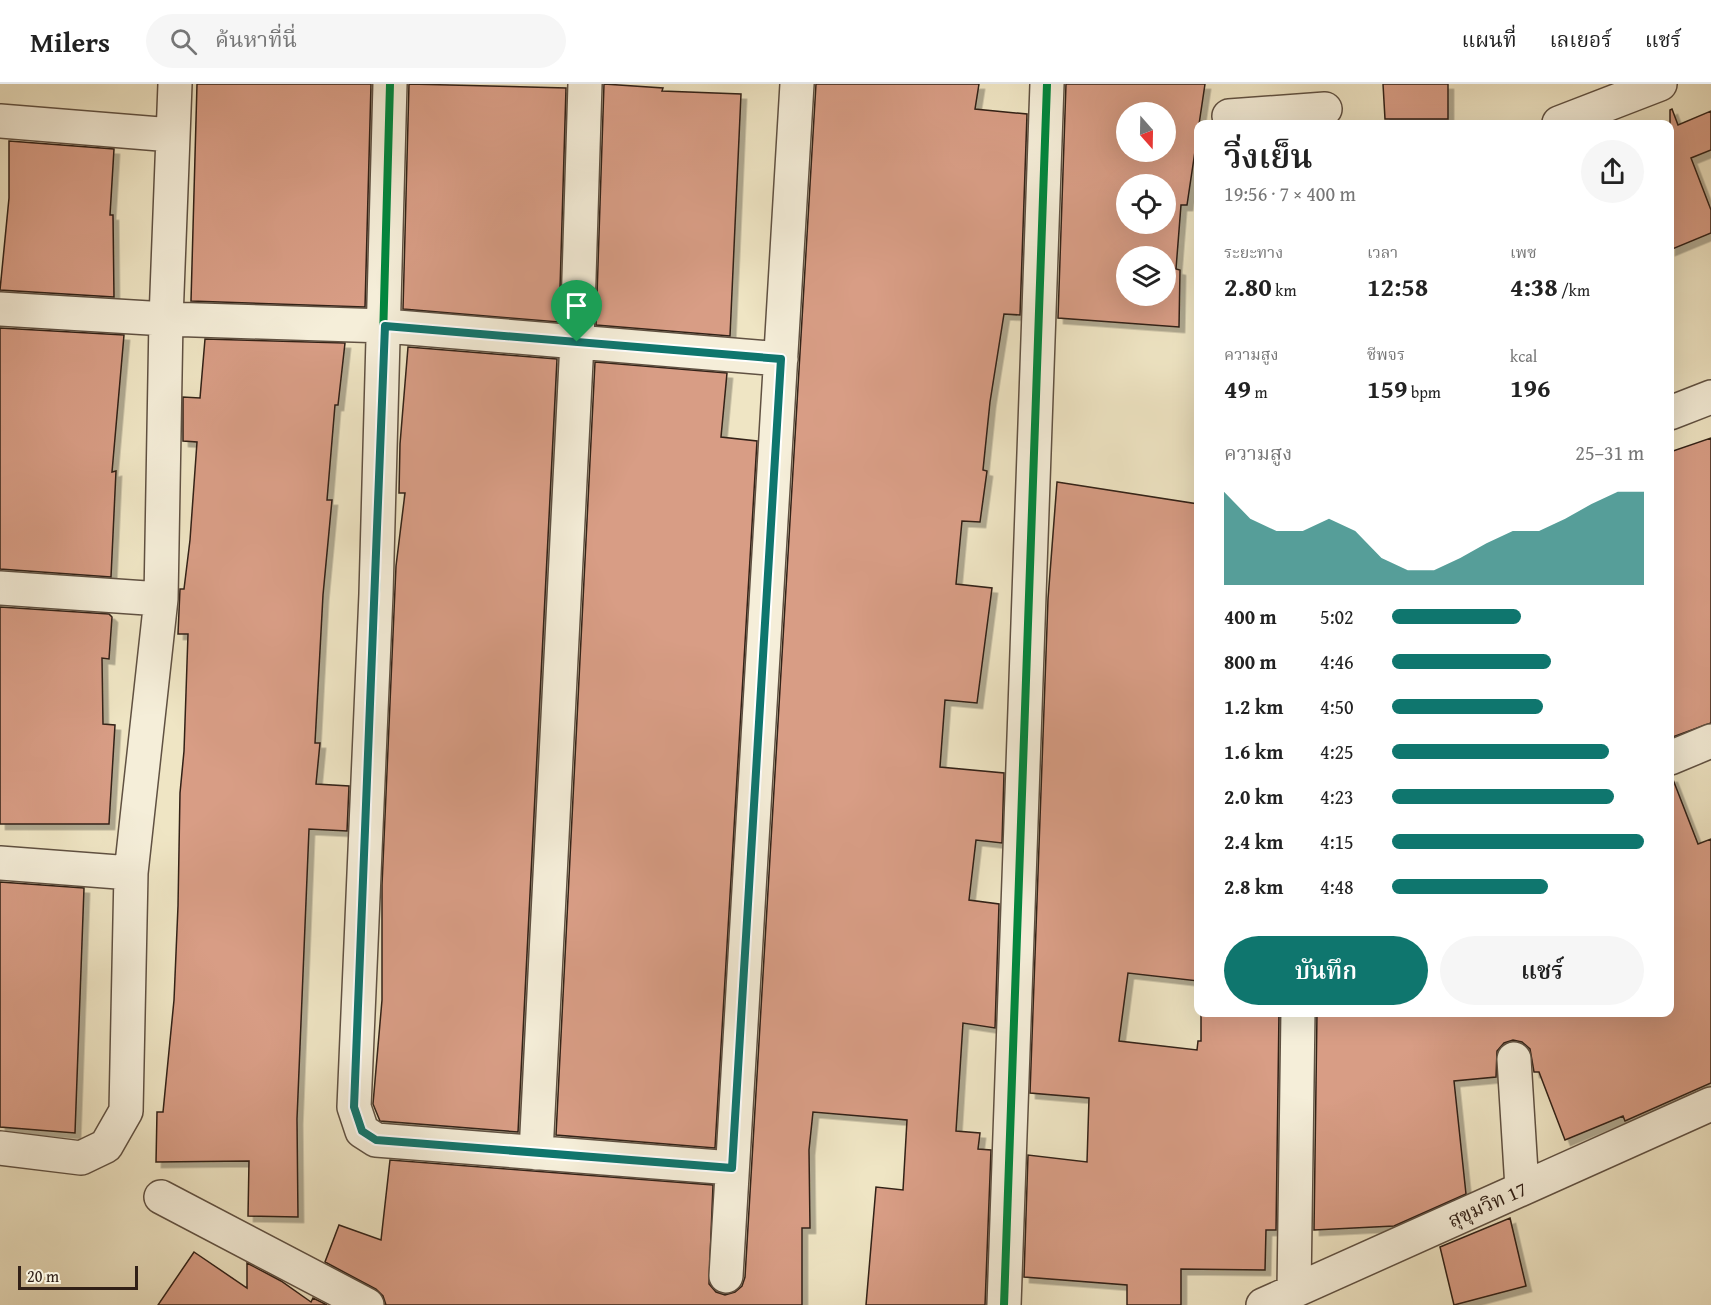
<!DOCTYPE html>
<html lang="th">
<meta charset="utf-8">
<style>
:root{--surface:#fff;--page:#f6f6f6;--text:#222;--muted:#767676;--line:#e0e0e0;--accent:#0f766e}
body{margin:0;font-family:"Gentium Book Plus","Noto Serif Thai",serif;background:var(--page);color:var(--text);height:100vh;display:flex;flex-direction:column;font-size:22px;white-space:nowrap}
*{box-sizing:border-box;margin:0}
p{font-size:20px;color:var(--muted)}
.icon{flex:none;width:33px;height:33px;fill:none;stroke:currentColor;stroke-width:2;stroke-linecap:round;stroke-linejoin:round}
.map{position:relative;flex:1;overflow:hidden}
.panel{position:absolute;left:1194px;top:36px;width:480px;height:897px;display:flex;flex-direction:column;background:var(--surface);border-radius:12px;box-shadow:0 6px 24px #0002}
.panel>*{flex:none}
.needle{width:39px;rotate:160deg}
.tools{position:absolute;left:1116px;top:18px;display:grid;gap:12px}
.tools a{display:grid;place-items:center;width:60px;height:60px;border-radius:50%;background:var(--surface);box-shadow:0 6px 24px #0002;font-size:30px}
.scale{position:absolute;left:18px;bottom:15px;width:120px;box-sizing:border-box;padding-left:6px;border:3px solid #312017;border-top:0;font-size:16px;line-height:21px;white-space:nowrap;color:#312017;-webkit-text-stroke:4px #f5eed9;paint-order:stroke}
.pin{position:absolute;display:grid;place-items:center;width:51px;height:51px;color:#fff;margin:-62px -26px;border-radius:50% 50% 50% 0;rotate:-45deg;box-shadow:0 0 6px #0007}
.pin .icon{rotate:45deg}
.round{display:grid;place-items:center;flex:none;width:63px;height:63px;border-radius:32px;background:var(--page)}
.head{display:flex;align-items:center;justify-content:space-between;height:102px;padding:0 30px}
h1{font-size:33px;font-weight:600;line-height:45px}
.figures{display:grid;grid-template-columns:repeat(3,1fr);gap:9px;height:102px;padding:6px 30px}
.figures div{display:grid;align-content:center}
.figures b{font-size:26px;font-weight:600}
.figures small{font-size:16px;font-weight:400}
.figures p{font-size:16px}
.chart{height:168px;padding:12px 30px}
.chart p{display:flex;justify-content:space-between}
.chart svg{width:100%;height:108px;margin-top:6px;fill:var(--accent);opacity:.7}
.primary-button{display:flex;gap:12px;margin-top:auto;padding:12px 30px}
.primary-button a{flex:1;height:69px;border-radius:36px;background:var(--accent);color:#fff;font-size:24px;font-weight:600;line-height:69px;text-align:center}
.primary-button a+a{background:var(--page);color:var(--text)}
ul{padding:0 30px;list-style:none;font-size:20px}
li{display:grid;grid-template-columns:96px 72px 1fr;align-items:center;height:45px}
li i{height:15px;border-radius:8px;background:var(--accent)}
header{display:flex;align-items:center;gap:36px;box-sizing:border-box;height:84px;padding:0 30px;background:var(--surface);border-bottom:2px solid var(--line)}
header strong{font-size:28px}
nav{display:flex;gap:33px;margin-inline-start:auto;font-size:21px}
.search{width:420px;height:54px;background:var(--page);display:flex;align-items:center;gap:15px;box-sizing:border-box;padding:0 21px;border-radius:33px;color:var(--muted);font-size:22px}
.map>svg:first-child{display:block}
.building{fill:#d89d85;stroke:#312017;stroke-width:1.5;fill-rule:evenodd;filter:url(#shadow)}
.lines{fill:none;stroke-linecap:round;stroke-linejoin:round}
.minor-casing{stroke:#605142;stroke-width:36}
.minor{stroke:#f5eed9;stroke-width:33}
.cycleway-casing{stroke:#f5eed9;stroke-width:11}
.cycleway{stroke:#00873e;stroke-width:8}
.route-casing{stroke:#fff;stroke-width:12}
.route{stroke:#0f766e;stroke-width:8}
.labels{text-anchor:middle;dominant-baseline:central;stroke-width:4.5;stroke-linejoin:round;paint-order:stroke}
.street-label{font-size:20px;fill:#312017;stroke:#f5eed9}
</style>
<header>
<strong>Milers</strong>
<div class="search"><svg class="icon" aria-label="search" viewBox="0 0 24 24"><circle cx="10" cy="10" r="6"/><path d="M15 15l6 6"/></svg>ค้นหาที่นี่</div>
<nav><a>แผนที่</a><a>เลเยอร์</a><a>แชร์</a></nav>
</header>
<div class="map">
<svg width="1711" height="1221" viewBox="0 0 1711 1221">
<defs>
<filter id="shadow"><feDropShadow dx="5.5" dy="5.5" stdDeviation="0" flood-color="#0004"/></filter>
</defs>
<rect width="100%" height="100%" fill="#efe5c4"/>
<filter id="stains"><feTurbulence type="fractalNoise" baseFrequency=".00333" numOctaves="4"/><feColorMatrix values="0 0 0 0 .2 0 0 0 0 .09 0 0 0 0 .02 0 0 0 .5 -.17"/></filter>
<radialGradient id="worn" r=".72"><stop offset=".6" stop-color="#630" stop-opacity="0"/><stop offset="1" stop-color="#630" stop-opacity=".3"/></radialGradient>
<!-- building -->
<path class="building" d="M197,0H371L365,223L191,217Z
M409,0L566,4L559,238L403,225Z
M604,0L663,4L662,7L741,10L730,252L596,241Z
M816,0H979L975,25L1027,30L1020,231L1004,230L990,318L983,386L987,387L980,438L962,437L956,500L992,504L977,619L945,616L940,683L1004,689L1002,759L976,756L969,816L999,820L995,944L963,939L956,1047L980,1049L978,1065L991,1066L985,1221H866L876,1103L903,1106L907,1036L813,1028L809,1066L810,1144H802V1221H386L383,1212L376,1205L325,1178L339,1141L381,1156L390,1076L713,1101L709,1200L716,1208L725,1211L735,1208L742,1202L745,1193Z
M1066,0H1205L1187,121H1181L1176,185L1180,186L1179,243L1058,234ZM1126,28H1166V68H1126ZM1126,100H1166V140H1126ZM1126,172H1166V212H1126Z
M1383,0H1448V35H1385Z
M1672,25L1678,41L1711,27V66L1691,74L1711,126V149L1670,166V26Z
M9,57L114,65L110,131H113L114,213L0,206L9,114Z
M0,244L124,251L112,388L116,387L111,493L0,485Z
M205,255L345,259L338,321H335L327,416H332L323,511L315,659H320L316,700L349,702L347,747L309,745L297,1035L298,1133L248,1132L249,1077L156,1078L157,1028H163L174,916L178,822L180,709L184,667L188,550H178L180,505H184L190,456L197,358L183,357V313L200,314Z
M408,263L557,275L518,1048L380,1037L373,1020L382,916V801L396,482L405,409H399L400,360Z
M595,278L727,289L721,353L757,357L715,1064L556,1051Z
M1711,354V639L1670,654V368Z
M1057,398L1198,420V897L1128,889L1119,957L1197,966L1198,957H1201V928H1279L1276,1146H1266L1265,1186L1181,1185V1221H1127V1201L1024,1193L1028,1071L1087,1078L1089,1014L1030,1009L1048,515Z
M0,523L109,530L112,533L109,575L102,574L103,640L115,641L109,740H0Z
M1670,693H1672L1698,760L1711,755V999L1625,1037L1623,1032L1565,1056L1539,988H1534L1530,965L1522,958L1513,956L1504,959L1497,967L1496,993L1454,997L1466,1110L1394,1142L1314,1146L1317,928H1670Z
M0,798L84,804L75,1049L0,1043Z
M1510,1134L1526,1202L1454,1221L1440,1163Z
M194,1168L247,1204V1179L281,1197L311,1218L313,1214L327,1221H158Z"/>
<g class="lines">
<defs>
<path id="minor" d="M390,0L376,510L354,1023L362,1047L376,1056L732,1084
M1229,32L1325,25
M0,37L172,51
M1559,39L1660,0
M0,225L166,235L385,242L781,275
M1670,329L1711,313
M0,504L161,515
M1670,674L1711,657
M0,779L131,789
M1514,975L1522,1104
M0,1064L81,1074L106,1062L126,1027L131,789L161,515L166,235L175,0
M536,1069L577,258L585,0
M161,1113L367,1221
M726,1192L797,0
M1294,1206L1298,928
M1004,1221L1047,0
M1263,1221L1711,1020"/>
</defs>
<!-- minor casing -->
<use href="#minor" class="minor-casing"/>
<!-- minor -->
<use href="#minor" class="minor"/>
<defs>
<path id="cycleway" d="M390,0L376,510L354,1023L362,1047L376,1056L732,1084
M1004,1221L1047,0"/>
</defs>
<!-- cycleway casing -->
<use href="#cycleway" class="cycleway-casing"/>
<!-- cycleway -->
<use href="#cycleway" class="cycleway"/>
</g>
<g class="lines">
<defs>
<path id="route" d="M385,242L781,275L732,1084L376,1056L362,1047L354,1023Z"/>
</defs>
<!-- route casing -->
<use href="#route" class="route-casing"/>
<!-- route -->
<use href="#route" class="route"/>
</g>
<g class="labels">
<!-- street labels -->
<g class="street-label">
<text transform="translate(1487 1120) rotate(-24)">สุขุมวิท 17</text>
</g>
</g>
<rect width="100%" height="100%" filter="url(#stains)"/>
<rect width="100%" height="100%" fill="url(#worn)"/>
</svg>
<div class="tools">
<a><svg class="needle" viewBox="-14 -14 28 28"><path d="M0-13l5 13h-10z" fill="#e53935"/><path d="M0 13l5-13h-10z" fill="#767676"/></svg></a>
<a><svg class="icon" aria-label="locate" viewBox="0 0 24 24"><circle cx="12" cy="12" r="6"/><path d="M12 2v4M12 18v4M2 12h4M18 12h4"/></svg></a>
<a><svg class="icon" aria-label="layers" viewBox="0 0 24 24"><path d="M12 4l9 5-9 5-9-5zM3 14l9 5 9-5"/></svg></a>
</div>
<div class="scale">20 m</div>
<div class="pin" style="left:577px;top:258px;background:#1e9e55"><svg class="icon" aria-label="arrive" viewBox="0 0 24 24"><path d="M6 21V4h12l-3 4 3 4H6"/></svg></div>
<section class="panel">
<div class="head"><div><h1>วิ่งเย็น</h1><p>19:56 · 7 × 400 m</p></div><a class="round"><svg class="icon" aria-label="share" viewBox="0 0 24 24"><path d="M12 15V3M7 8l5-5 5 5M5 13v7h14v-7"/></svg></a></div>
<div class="figures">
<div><p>ระยะทาง</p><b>2.80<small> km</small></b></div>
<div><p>เวลา</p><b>12:58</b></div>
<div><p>เพซ</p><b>4:38<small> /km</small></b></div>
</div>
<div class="figures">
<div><p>ความสูง</p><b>49<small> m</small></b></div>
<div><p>ชีพจร</p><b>159<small> bpm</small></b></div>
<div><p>kcal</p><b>196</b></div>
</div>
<div class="chart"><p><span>ความสูง</span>25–31 m</p>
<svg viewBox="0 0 160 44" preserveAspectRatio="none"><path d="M0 44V6L10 17L20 22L30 22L40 17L50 22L60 33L70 38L80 38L90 33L100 27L110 22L120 22L130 17L140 11L150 6L160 6V44z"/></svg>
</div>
<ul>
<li><b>400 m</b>5:02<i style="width:51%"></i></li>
<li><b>800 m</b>4:46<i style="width:63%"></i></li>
<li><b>1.2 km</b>4:50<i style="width:60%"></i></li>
<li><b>1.6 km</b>4:25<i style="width:86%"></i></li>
<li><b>2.0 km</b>4:23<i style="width:88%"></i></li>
<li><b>2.4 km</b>4:15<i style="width:100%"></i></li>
<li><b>2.8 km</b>4:48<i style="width:62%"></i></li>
</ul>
<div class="primary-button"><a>บันทึก</a><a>แชร์</a></div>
</section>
</div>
